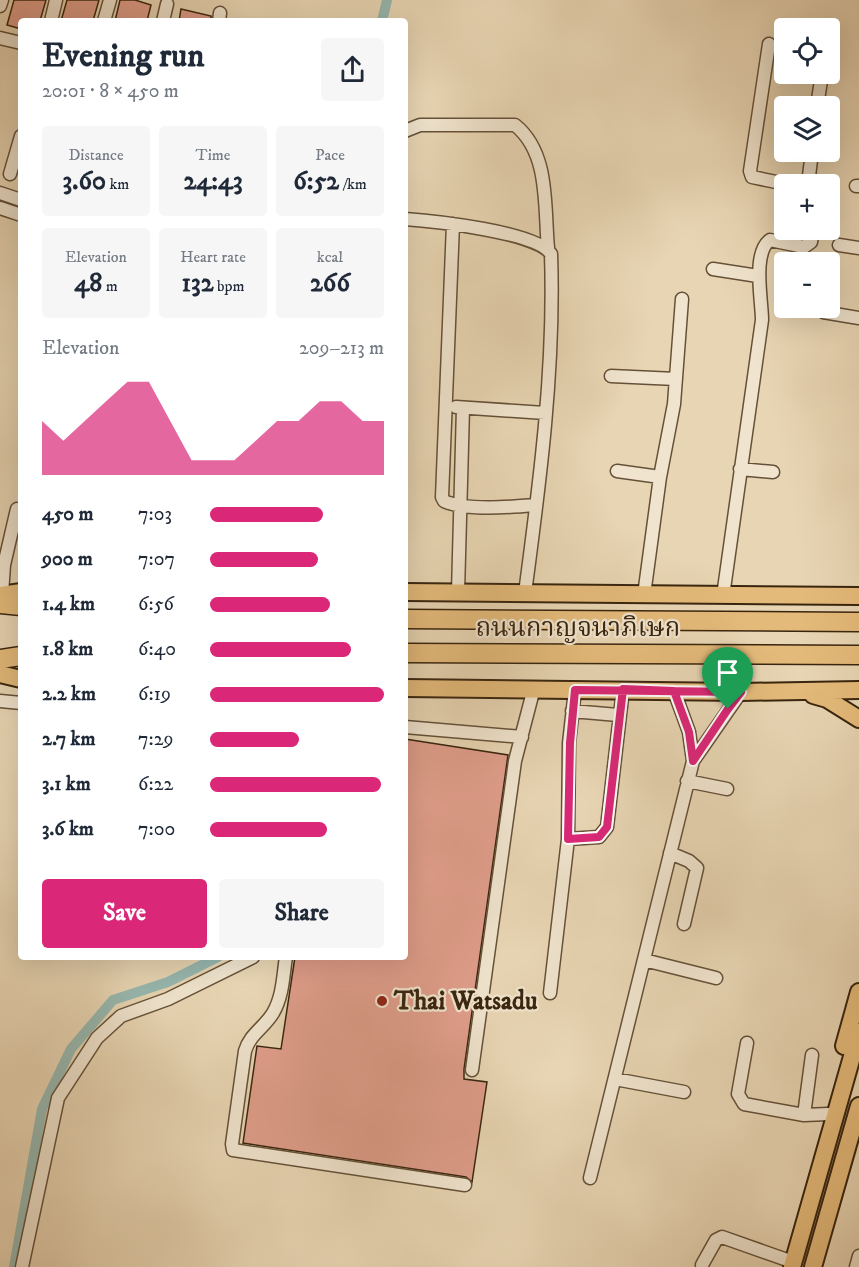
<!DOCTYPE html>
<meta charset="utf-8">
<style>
:root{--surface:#fff;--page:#f6f6f7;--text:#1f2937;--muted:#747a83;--accent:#db2777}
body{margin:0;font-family:"IM FELL DW Pica","Noto Serif Thai",serif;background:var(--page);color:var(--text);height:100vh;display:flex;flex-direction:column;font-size:22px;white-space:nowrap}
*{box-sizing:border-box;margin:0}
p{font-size:20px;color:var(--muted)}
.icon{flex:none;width:33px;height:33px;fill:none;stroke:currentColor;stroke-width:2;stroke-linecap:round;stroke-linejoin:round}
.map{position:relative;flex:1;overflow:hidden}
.drawer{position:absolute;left:18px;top:18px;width:390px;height:942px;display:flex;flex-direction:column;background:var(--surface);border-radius:6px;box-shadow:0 6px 24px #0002}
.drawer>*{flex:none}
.buttons{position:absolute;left:774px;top:18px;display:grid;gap:12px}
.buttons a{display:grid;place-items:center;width:66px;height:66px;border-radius:6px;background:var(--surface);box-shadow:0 6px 24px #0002;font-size:30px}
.pin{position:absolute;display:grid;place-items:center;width:51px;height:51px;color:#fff;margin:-62px -26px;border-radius:50% 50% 50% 0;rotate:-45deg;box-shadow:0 0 6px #0007}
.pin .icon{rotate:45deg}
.round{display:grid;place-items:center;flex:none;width:63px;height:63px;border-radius:6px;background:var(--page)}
.overview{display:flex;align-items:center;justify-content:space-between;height:102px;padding:0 24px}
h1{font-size:33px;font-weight:800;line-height:45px}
.metrics{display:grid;grid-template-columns:repeat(3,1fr);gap:9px;height:102px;padding:6px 24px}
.metrics div{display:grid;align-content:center;border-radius:6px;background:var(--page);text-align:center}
.metrics b{font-size:26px;font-weight:800}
.metrics small{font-size:16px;font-weight:400}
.metrics p{font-size:16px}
.chart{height:168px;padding:12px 24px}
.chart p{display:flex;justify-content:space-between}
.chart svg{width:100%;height:108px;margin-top:6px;fill:var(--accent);opacity:.7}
.cta{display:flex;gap:12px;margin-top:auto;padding:12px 24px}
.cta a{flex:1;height:69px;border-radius:6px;background:var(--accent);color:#fff;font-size:24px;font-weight:800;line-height:69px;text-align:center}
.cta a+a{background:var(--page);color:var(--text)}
ul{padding:0 24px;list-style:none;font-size:20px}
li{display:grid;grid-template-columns:96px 72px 1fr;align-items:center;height:45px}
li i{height:15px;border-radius:8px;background:var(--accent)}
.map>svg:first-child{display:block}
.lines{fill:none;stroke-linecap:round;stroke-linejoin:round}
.canal{stroke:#97b8b0;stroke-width:10}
.building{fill:#df9d8a;stroke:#39250f;stroke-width:1.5}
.minor-casing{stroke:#655138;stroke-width:15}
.major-casing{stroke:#39250f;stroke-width:20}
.highway-casing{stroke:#39250f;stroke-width:21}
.minor{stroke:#f0e4ce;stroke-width:12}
.major{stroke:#e4ba7a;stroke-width:16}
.highway{stroke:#e4ba7a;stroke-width:18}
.route-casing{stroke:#fff;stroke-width:12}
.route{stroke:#db2777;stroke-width:8}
.poi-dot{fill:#8f2418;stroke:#f0e4ce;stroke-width:2}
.labels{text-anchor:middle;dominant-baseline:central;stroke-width:4.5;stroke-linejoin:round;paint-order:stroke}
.street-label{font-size:26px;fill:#39250f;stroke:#f0e4ce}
.poi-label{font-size:26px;font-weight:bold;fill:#39250f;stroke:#f0e4ce;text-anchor:start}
</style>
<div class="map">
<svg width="859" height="1267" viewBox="0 0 859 1267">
<rect width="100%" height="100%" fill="#e8d5b3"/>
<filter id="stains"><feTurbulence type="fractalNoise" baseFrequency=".00333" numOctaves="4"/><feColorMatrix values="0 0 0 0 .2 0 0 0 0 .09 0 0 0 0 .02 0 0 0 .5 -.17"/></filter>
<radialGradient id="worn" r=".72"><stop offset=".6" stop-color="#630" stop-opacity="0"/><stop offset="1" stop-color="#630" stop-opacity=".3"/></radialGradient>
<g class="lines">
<!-- canal -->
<path class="canal" d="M382,21L387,0
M14,1267L42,1109L71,1049L113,1000L168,982L218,957"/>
</g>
<!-- building -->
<path class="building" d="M14,0H46L40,21H21V29L7,25Z
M67,0H99L93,21H61Z
M120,0H135L151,5L147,21H115Z
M181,9L211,16V21H179Z
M405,739L508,755L464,1069V1079L487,1082L472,1182L466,1177L243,1143L257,1046L281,1049L295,957H405Z"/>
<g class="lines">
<defs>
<path id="minor" d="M0,6L2,0
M51,21L56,0
M104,21L110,0
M163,21L167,4
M219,21L220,13
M0,38L21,43
M769,44L750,171L752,177L786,184
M817,106L822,74
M405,131L420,125H515C550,153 544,207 548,248
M10,174L21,136
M808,184L812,152
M856,186H859
M0,193L21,200
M0,208L21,215
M405,219C433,221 537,232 551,254C555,366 540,481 525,593
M453,224L442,497L444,501C465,511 512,507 536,505
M839,245L859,248
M713,269L758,276
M823,312L859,318
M611,376L676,379
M456,407L545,413
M740,469L773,472
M617,471L660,477
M458,592L463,408
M2,594L4,565L17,509
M644,595L660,477L674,404L682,299
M723,596L762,320C762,300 752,253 770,240L804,247L811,242L813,230
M674,691L689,732L693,761
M0,701L21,703
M572,711L618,715
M405,727L522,737
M687,781L727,789
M568,839L599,837L607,827L623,689
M670,853L689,861L697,868L684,924
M286,957C283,976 283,996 273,1013C264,1028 250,1034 245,1051L232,1144L233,1150L465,1185
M644,960L716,978
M550,993L568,839L569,743L575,690
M747,1043L738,1094L744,1104L804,1115L828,1114
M472,1070L515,761L534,688
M615,1079L684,1092
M804,1115L812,1055
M590,1178L693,761L741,692
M702,1265L716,1240L722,1237L793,1262
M22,1267L58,1098L97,1038L121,1016L168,999L253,957
M856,1267L859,1256"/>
<path id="major" d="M405,592L859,596
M0,595L21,592
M0,674L21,679
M405,688L741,692L859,690
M813,695L827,699L859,719
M844,1046L859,992
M792,1267L859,1032
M813,1267L859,1106"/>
<path id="highway" d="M0,604L21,606
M405,619L859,622
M405,653L859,655
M0,659L21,656"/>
</defs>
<!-- minor casing -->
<use href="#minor" class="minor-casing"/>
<!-- major casing -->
<use href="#major" class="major-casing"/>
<!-- highway casing -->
<use href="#highway" class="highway-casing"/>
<!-- minor -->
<use href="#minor" class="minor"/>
<!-- major -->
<use href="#major" class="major"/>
<!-- highway -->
<use href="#highway" class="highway"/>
</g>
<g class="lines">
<defs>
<path id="route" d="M728,709L741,692L575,690L570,743L568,839L599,837L607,827L623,689L674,691L689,732L693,761L728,709"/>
</defs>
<!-- route casing -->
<use href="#route" class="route-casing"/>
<!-- route -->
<use href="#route" class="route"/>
</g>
<!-- markers -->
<circle class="poi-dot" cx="382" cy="1001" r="6"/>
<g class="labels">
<!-- street labels -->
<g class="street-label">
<text x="578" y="628">ถนนกาญจนาภิเษก</text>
</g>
<!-- poi labels -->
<g class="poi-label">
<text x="394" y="1001">Thai Watsadu</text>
</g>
</g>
<rect width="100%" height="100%" filter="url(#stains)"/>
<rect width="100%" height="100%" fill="url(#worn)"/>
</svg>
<div class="buttons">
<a><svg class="icon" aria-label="locate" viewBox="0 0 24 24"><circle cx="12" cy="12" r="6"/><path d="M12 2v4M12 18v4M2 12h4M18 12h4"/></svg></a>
<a><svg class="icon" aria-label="layers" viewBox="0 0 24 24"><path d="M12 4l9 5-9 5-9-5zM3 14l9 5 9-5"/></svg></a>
<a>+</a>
<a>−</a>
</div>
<div class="pin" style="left:728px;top:709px;background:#1e9e55"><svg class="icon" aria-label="arrive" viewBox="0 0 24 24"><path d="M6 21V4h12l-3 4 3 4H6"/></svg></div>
<section class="drawer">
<div class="overview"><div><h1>Evening run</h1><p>20:01 · 8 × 450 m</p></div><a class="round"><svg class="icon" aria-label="share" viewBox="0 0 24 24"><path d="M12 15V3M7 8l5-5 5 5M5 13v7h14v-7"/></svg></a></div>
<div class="metrics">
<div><p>Distance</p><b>3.60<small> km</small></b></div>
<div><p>Time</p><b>24:43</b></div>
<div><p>Pace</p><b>6:52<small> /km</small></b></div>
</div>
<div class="metrics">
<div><p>Elevation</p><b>48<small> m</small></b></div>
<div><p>Heart rate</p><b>132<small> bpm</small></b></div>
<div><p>kcal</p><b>266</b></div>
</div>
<div class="chart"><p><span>Elevation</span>209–213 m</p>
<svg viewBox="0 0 160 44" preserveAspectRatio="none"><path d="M0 44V22L10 30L20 22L30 14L40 6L50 6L60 22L70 38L80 38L90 38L100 30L110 22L120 22L130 14L140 14L150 22L160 22V44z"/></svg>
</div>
<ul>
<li><b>450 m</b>7:03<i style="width:65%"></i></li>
<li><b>900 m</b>7:07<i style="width:62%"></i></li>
<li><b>1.4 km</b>6:56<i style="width:69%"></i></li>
<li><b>1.8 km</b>6:40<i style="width:81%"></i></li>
<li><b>2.2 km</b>6:19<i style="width:100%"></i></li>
<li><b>2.7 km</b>7:29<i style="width:51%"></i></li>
<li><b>3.1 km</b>6:22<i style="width:98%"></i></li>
<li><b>3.6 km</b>7:00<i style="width:67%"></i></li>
</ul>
<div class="cta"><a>Save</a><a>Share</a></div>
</section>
</div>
